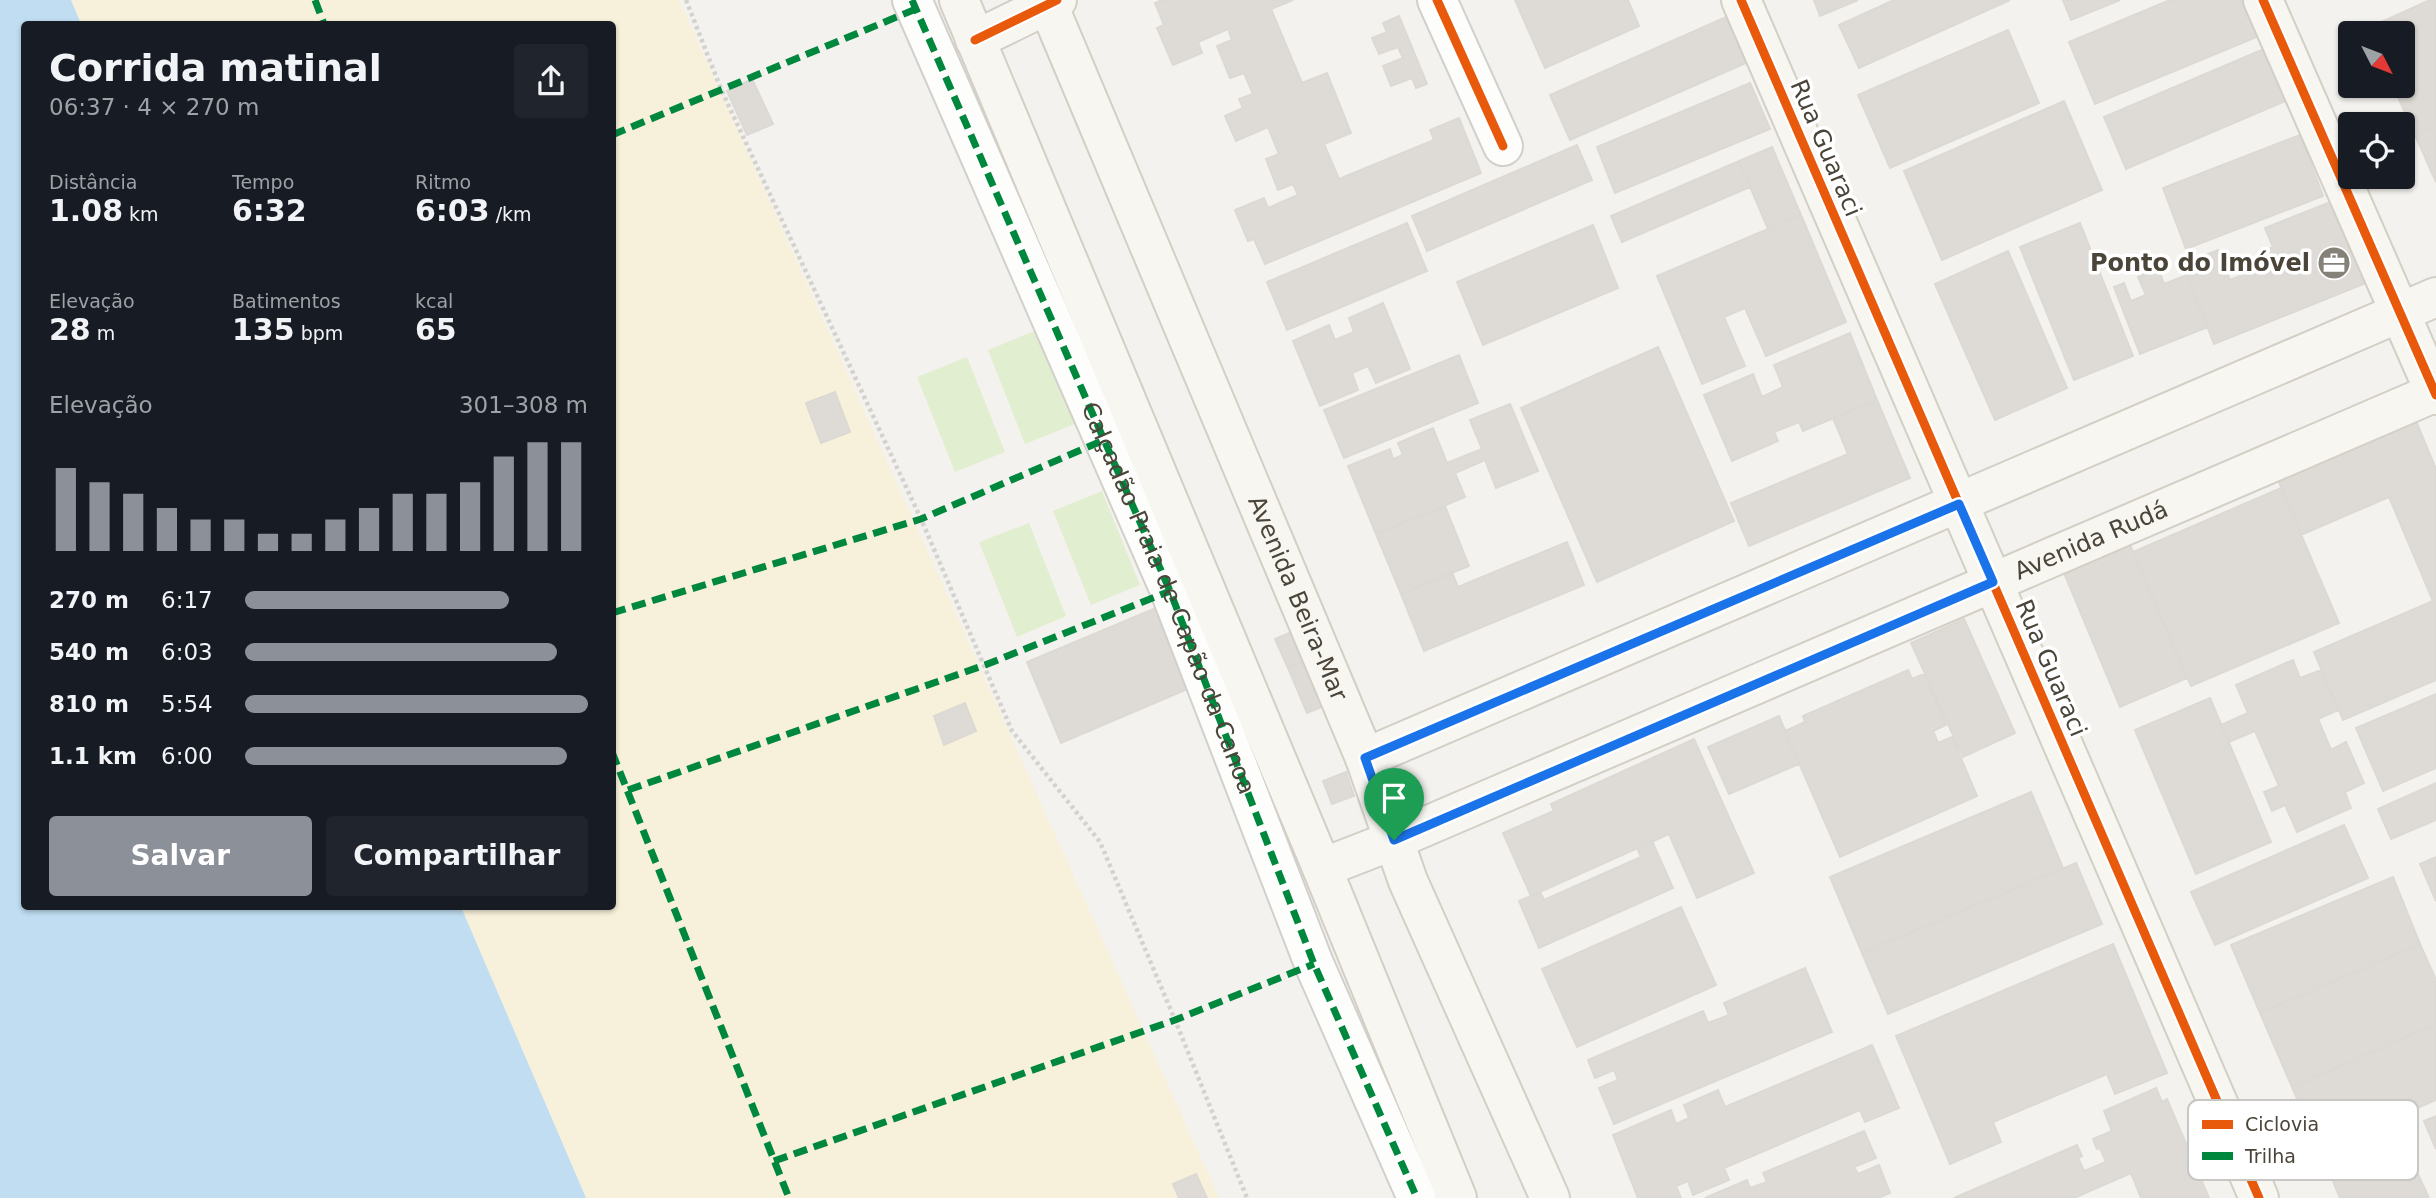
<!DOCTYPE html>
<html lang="pt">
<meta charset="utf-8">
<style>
:root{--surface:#171b24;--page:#20242c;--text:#f1f3f6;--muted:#9ea1a6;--accent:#8c9099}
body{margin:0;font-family:"DejaVu Sans",sans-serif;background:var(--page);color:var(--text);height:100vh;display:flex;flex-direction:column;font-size:26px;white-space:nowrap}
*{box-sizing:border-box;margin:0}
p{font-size:23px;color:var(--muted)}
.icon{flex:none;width:38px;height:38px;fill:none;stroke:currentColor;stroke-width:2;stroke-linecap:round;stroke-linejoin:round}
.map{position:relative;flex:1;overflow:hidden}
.side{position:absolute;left:21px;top:21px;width:595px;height:889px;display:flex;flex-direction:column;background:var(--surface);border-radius:7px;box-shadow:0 2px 5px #0004}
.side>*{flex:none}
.needle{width:46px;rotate:132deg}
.tools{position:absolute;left:2338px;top:21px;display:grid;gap:14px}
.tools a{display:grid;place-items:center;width:77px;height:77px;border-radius:7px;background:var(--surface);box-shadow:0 2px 5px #0004;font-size:35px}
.pin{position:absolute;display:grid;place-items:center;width:60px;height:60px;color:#fff;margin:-72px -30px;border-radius:50% 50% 50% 0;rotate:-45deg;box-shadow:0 0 7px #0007}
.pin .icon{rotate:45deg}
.round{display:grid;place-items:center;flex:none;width:74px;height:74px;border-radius:7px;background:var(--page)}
.overview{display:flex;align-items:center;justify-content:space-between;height:119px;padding:0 28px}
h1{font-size:38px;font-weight:800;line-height:52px}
.metrics{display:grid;grid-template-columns:repeat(3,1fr);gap:10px;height:119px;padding:7px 28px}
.metrics div{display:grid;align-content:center}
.metrics b{font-size:30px;font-weight:800}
.metrics small{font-size:19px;font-weight:400}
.metrics p{font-size:19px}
.chart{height:196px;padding:14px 28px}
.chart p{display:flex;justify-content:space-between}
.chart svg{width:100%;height:126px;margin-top:7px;stroke:var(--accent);stroke-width:6}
.primary-button{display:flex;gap:14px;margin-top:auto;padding:14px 28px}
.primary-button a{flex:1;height:80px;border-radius:7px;background:var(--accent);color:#fff;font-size:28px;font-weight:800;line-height:80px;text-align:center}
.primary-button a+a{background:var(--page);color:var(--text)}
ul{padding:0 28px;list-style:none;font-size:23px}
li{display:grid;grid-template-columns:112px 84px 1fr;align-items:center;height:52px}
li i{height:18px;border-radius:9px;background:var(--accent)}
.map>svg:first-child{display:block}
.green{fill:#e1eecf}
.sand{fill:#f7f0da}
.water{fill:#c0ddf1}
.building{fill:#dedbd6;stroke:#dcd9d4;stroke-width:2}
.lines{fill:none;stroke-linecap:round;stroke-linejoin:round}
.street-casing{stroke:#d2d0cb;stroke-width:42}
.secondary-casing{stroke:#d3cfc5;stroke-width:42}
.path{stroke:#d3d2cc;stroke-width:4.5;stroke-dasharray:3.5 3.5;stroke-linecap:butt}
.street{stroke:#fdfdfc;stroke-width:38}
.secondary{stroke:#f7f6f1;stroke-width:38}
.quiet{stroke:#00873e;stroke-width:7;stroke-dasharray:14 7;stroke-linecap:butt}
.cycleway-casing{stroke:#fff;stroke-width:13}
.cycleway{stroke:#e8590c;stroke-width:9}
.route-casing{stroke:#fff;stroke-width:14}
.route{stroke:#1a73e8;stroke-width:9}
.labels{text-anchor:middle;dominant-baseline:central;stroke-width:7;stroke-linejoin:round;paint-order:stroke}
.street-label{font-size:24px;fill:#4b4439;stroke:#fff}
.poi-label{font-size:24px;font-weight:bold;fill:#4b4439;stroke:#fff;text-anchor:end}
.key{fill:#fff;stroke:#c9c7c4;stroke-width:2}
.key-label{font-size:19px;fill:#4b4439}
</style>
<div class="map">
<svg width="2436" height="1198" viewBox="0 0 2436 1198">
<rect width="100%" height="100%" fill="#f4f2ee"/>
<!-- green -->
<path class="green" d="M1037,330L1075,424L1025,444L988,350Z
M967,357L1005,452L955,472L917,377Z
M1102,491L1140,585L1091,605L1053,511Z
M1029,523L1066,616L1017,637L979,542Z"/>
<!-- sand -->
<path class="sand" d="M71,0H679L1219,1198H586L461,907L612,906V24H81Z"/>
<!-- water -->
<path class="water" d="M0,0H71L81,24H24V906L461,907L586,1198H0Z"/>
<!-- building -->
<path class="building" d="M1162,0H1293L1271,9L1302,83L1327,73L1351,133L1324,144L1339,179L1434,140L1430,130L1459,118L1481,173L1265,264L1254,239L1248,241L1235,210L1264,198L1268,208L1298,195L1293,184L1278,190L1266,159L1279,154L1268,127L1236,141L1225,116L1243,108L1239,99L1253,94L1244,73L1230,78L1217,46L1232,40L1228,29L1198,42L1202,53L1173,65L1157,28L1164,25L1155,3Z
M1515,0H1628L1639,26L1545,68Z
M1814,0H1858L1820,16Z
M1894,0H2010L1859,68L1839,25Z
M2063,0H2120L2071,20Z
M2170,0H2244L2259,36L2095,104L2069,42Z
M2430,0H2436V126L2415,135L2393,86H2403V33H2370L2368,28Z
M1399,16L1427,84L1416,88L1412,78L1391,86L1383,66L1403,58L1398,47L1379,54L1372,38L1387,32L1383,23Z
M1726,17L1746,63L1570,140L1550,95Z
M2008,30L2039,103L1890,168L1858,95Z
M2266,48L2288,100L2126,169L2104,117Z
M752,79L773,124L747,135L727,91Z
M1750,83L1770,129L1615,193L1597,147Z
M2064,101L2102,190L1942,260L1904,171Z
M2436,126V182L2415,135Z
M2300,135L2323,196L2186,249L2163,188Z
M1577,145L1592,180L1427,251L1412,216Z
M1772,147L1801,215L1768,229L1739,161Z
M1739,161L1750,187L1622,242L1611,216Z
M2338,199L2371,281L2214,344L2183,264L2218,250L2230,280L2268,265L2263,252L2273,247L2265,228Z
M1801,215L1846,322L1766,356L1745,308L1724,317L1745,366L1702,384L1657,276Z
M1407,223L1427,271L1287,330L1267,282Z
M2080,223L2133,356L2074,380L2020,247Z
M1593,225L1618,288L1483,345L1457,282Z
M2008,251L2067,388L1995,420L1935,284Z
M2158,268L2164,284L2187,275L2208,327L2140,354L2114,287L2124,283L2131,301L2146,295L2138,277Z
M1383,303L1410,369L1376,383L1368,366L1352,373L1358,390L1320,406L1293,341L1329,325L1335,340L1354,332L1349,318Z
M1850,333L1877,400L1803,431L1799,422L1774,432L1778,441L1732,461L1704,395L1753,374L1762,397L1783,387L1774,365Z
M1658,347L1734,521L1597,582L1521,408Z
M1459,355L1478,403L1344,458L1324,410Z
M835,392L850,432L821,443L806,403Z
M1877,400L1910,478L1749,546L1731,503L1848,454L1833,418Z
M1510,404L1538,471L1496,488L1485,460L1455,473L1465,497L1376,534L1348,466L1390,449L1393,459L1403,455L1398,443L1433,428L1447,463L1482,449L1470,420Z
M2416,421L2436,469V680L2343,720L2314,652L2433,601L2389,497L2301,535L2278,480Z
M2281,488L2339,623L2191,686L2133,552Z
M1445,506L1469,566L1401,594L1376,534Z
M1567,542L1584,585L1424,651L1401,594L1452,572L1458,587Z
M2130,545L2187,678L2120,707L2064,573Z
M1163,605L1197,685L1061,743L1027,662Z
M1964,619L2015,733L1963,757L1911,643Z
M1308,625L1320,654L1288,668L1275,639Z
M1320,654L1339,700L1307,713L1288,668Z
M2293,660L2300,678L2321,670L2338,710L2318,719L2331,750L2346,742L2364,783L2345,792L2351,808L2297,832L2285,805L2272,811L2264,792L2279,786L2255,731L2229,742L2221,725L2248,713L2236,685Z
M1908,670L1912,679L1924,674L1946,725L1933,731L1938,743L1952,737L1977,796L1840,857L1785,731L1805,722L1803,716Z
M2436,694V768L2383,791L2356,728Z
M2210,698L2271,842L2196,874L2135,730Z
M965,703L976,731L944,745L934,716Z
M1779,716L1799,764L1729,794L1708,747Z
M1694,739L1754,873L1697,898L1669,834L1531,896L1503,833L1554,811L1551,804Z
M1346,772L1354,796L1332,804L1323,781Z
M2436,783V820L2391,839L2378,809Z
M2031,792L2063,868L1862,953L1830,877Z
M2344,825L2368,878L2215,945L2191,892Z
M1652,841L1673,888L1539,948L1519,901L1540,892L1544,900L1641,857L1637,848Z
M2436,857V901L2420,864Z
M2076,863L2102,924L1888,1014L1862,953Z
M2393,877L2420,944L2260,1013L2231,945Z
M1681,907L1716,985L1577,1047L1542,969Z
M2113,944L2167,1073L2115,1094L2107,1074L1993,1122L2001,1142L1950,1164L1896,1036Z
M2420,944L2436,980V1024L2292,1087L2260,1013Z
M1805,968L1832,1032L1614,1124L1599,1088L1618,1080L1614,1070L1595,1078L1588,1060L1703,1011L1708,1023L1729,1015L1724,1003Z
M2436,1024V1100L2319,1150L2292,1087Z
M1872,1045L1899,1108L1865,1122L1860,1110L1724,1168L1729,1180L1693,1195L1688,1181L1676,1186L1681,1198H1638L1613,1135L1671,1110L1676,1124L1689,1118L1684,1105L1718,1090L1725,1107Z
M2156,1088L2162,1102L2167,1099L2190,1153L2185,1156L2192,1175L2198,1172L2209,1198H2141L2131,1173L2074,1198H1954L2077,1145L2082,1156L2078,1158L2084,1171L2106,1162L2100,1148L2097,1149L2093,1139L2112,1131L2104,1111Z
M2436,1116V1149L2424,1121Z
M2400,1129L2414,1161L2402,1166L2407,1177L2417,1172L2429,1198H2340L2325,1162Z
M1864,1131L1876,1158L1854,1167L1858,1174L1879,1165L1890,1193L1878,1198H1705L1747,1180L1750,1188L1767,1182L1763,1173Z
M1196,1174L1207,1198H1179L1173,1184Z"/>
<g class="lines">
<defs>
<path id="street" d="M912,0L1170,591L1314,964L1417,1198
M1437,0L1503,146"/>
<g id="secondary">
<path d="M959,0L1322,868L1457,1198"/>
<path id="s1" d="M1046,0L1365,758L1408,881L1550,1198"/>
<path d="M1741,0L2259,1198"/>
<path d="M2263,0L2436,395"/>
<path d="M975,40L1057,0"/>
<path d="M1365,758L2436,297"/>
<path id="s2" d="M1322,868L1394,840L2436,392"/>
</g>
</defs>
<!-- street casing -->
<use href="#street" class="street-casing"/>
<!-- secondary casing -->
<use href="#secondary" class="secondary-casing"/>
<!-- path -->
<path class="path" d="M686,0L721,89L921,519L1012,731L1100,842L1175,1020L1247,1198"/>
<!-- street -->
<use href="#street" class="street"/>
<!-- secondary -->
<use href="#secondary" class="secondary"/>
<!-- quiet -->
<g class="quiet">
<path d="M315,0L324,24"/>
<path id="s3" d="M912,0L1170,591L1314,964L1417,1198"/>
<path d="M612,135L916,9"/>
<path d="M612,613L921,519L1104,440"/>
<path d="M612,752L789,1198"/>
<path d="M628,790L985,665L1170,591"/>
<path d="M774,1161L1175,1020L1314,964"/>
</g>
<defs>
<path id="cycleway" d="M1437,0L1503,146
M1741,0L2259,1198
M2263,0L2436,395
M975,40L1057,0"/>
</defs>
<!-- cycleway casing -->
<use href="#cycleway" class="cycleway-casing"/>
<!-- cycleway -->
<use href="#cycleway" class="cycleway"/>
</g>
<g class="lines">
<defs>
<path id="route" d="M1959,504L1993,582L1394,840L1365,758Z"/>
</defs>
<!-- route casing -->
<use href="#route" class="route-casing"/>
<!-- route -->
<use href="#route" class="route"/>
</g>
<!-- icons -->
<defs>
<symbol id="office-disc" viewBox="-11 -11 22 22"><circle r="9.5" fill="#868178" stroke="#fff"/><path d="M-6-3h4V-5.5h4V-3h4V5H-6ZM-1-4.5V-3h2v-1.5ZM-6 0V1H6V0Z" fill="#fff"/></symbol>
</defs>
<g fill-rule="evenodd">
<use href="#office-disc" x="2315" y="244" width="38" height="38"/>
</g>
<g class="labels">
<!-- street labels -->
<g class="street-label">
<text transform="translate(1826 148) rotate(67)">Rua Guaraci</text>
<text stroke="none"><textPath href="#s2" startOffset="836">Avenida Rudá</textPath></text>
<text stroke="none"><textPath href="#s3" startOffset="651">Calçadão Praia de Capão da Canoa</textPath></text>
<text stroke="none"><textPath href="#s1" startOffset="649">Avenida Beira-Mar</textPath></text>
<text transform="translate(2051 668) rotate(67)">Rua Guaraci</text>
</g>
<!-- poi labels -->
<g class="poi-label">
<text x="2310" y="263">Ponto do Imóvel</text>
</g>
</g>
<!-- legend -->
<rect x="2188" y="1100" width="230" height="80" rx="10" class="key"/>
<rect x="2202" y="1120" width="31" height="9" fill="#e8590c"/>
<rect x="2202" y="1152" width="31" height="8" fill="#00873e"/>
<g class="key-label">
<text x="2245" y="1131">Ciclovia</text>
<text x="2245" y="1163">Trilha</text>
</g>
</svg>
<div class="tools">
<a><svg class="needle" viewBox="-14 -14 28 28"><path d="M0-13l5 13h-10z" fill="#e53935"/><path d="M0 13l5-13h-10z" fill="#9ea1a6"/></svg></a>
<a><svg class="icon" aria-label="locate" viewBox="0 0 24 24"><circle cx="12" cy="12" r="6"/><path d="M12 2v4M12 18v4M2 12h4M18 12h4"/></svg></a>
</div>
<div class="pin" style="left:1394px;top:840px;background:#1e9e55"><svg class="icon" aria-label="arrive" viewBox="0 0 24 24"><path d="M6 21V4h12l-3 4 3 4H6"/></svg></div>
<section class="side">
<div class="overview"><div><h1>Corrida matinal</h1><p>06:37 · 4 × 270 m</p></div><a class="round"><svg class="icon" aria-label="share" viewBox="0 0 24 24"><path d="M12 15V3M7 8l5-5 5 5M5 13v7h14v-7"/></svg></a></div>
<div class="metrics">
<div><p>Distância</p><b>1.08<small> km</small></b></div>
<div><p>Tempo</p><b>6:32</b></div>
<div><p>Ritmo</p><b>6:03<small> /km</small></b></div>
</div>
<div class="metrics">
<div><p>Elevação</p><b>28<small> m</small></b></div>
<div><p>Batimentos</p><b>135<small> bpm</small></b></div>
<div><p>kcal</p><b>65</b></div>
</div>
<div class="chart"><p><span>Elevação</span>301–308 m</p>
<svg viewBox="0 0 160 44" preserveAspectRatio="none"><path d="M5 44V15M15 44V20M25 44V24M35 44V29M45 44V33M55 44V33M65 44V38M75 44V38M85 44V33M95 44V29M105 44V24M115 44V24M125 44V20M135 44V11M145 44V6M155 44V6"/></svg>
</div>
<ul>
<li><b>270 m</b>6:17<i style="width:77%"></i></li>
<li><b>540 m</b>6:03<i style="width:91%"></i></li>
<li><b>810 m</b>5:54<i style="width:100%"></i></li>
<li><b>1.1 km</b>6:00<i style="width:94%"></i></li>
</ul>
<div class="primary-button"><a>Salvar</a><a>Compartilhar</a></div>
</section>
</div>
